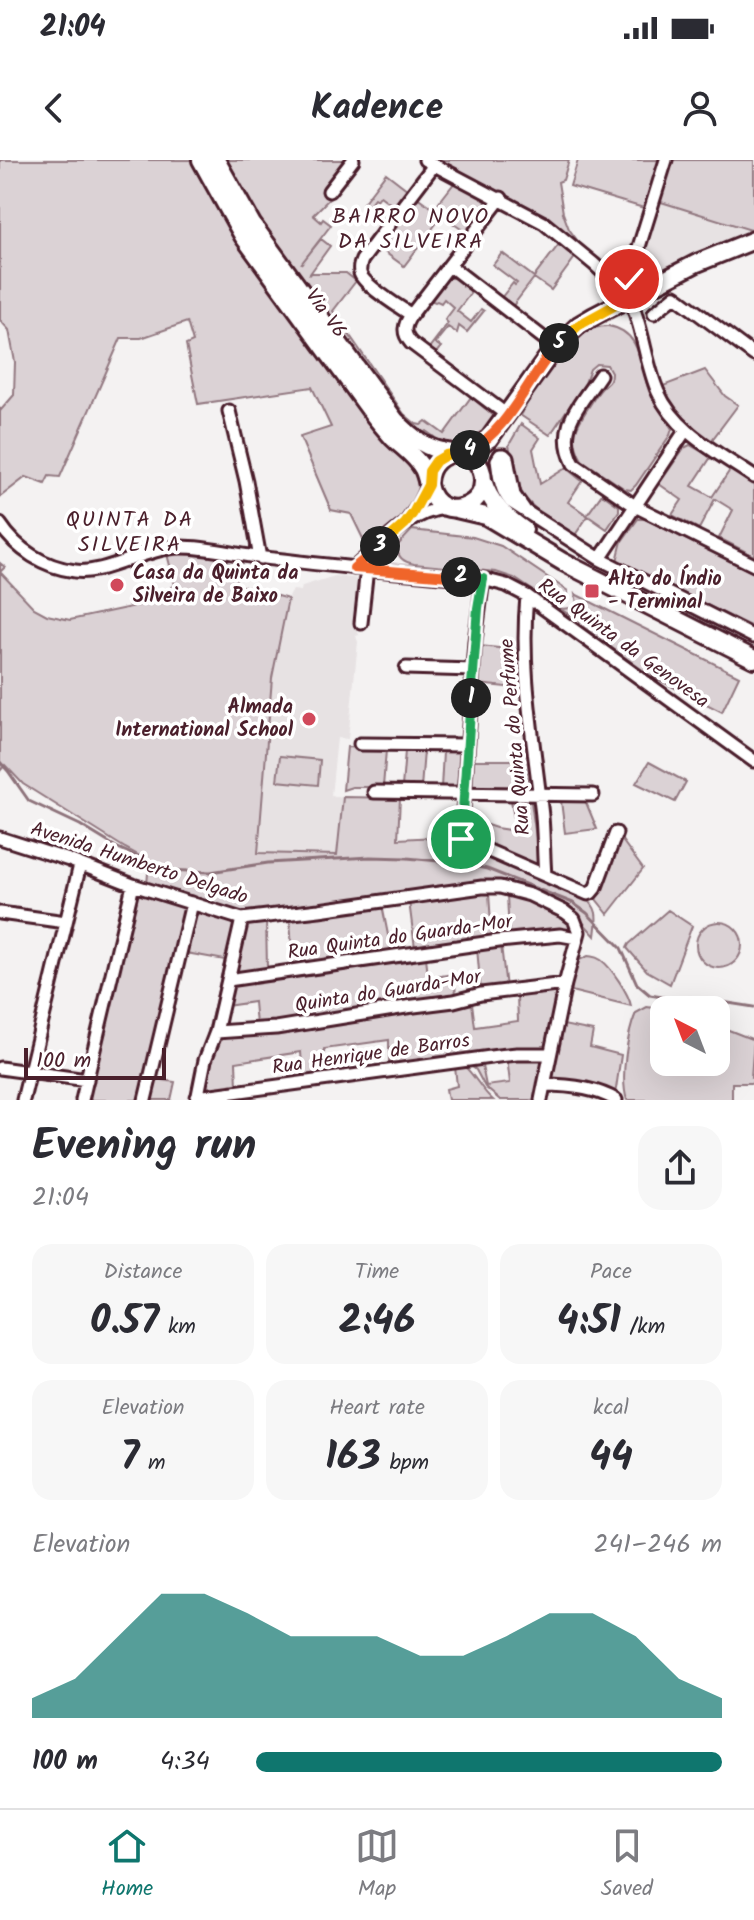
<!DOCTYPE html>
<meta charset="utf-8">
<style>
:root{--surface:#fff;--page:#f7f7f7;--text:#2b2b33;--muted:#7c7c81;--line:#e1e1e2;--accent:#0f766e}
body{margin:0;font-family:Kalam,sans-serif;background:var(--page);color:var(--text);height:100vh;display:flex;flex-direction:column;font-size:30px;white-space:nowrap}
*{box-sizing:border-box;margin:0}
p{font-size:26px;color:var(--muted)}
.icon{flex:none;width:44px;height:44px;fill:none;stroke:currentColor;stroke-width:2;stroke-linecap:round;stroke-linejoin:round}
.map{position:relative;height:940px;overflow:hidden}
.sheet{display:flex;flex-direction:column;background:var(--surface);flex:1}
.sheet>*{flex:none}
.needle{width:52px;rotate:318deg}
.tools{position:absolute;left:650px;top:836px;display:grid;gap:16px}
.tools a{display:grid;place-items:center;width:80px;height:80px;border-radius:16px;background:var(--surface);box-shadow:0 8px 32px #0002;font-size:40px}
.scale{position:absolute;left:24px;bottom:20px;width:142px;box-sizing:border-box;padding-left:8px;border:4px solid #4a1f2b;border-top:0;font-size:22px;line-height:28px;white-space:nowrap;color:#4a1f2b;-webkit-text-stroke:6px #fff;paint-order:stroke}
.pin{position:absolute;display:grid;place-items:center;width:68px;height:68px;color:#fff;margin:-34px;border:4px solid #fff;border-radius:50%;box-shadow:0 2px 8px #0007}
.km{position:absolute;width:40px;height:40px;margin:-20px;border-radius:50%;background:#222;color:#fff;font-size:22px;line-height:40px;text-align:center}
.round{display:grid;place-items:center;flex:none;width:84px;height:84px;border-radius:24px;background:var(--page)}
.head{display:flex;align-items:center;justify-content:space-between;height:136px;padding:0 32px}
h1{font-size:44px;font-weight:700;line-height:60px}
.stats{display:grid;grid-template-columns:repeat(3,1fr);gap:12px;height:136px;padding:8px 32px}
.stats div{display:grid;align-content:center;border-radius:20px;background:var(--page);text-align:center}
.stats b{font-size:40px;font-weight:700}
.stats small{font-size:22px;font-weight:400}
.stats p{font-size:22px}
.chart{height:224px;padding:16px 32px}
.chart p{display:flex;justify-content:space-between}
.chart svg{width:100%;height:144px;margin-top:8px;fill:var(--accent);opacity:.7}
ul{padding:0 32px;list-style:none;font-size:26px}
li{display:grid;grid-template-columns:128px 96px 1fr;align-items:center;height:60px}
li i{height:20px;border-radius:10px;background:var(--accent)}
.status{display:flex;justify-content:space-between;align-items:center;height:56px;padding:0 40px;background:var(--surface);direction:ltr}
.status svg{height:22px;fill:currentColor}
header{display:flex;justify-content:space-between;align-items:center;height:104px;padding:0 32px;background:var(--surface);font-size:36px;font-weight:700}
.tabs{display:flex;justify-content:space-around;align-items:center;height:112px;border-top:2px solid var(--line);background:var(--surface);font-size:22px;color:var(--muted)}
.tabs a{display:grid;justify-items:center;gap:4px}
.tabs .selected{color:var(--accent)}
.map>svg:first-child{display:block}
.built{fill:#e7e2e3}
.green{fill:#dbd2d5;stroke:#927880;stroke-width:2;fill-rule:evenodd}
.lines{fill:none;stroke-linecap:round;stroke-linejoin:round}
.stream{stroke:#8d727a;stroke-width:3}
.street-casing{stroke:#4a1f2b;stroke-width:17}
.secondary-casing{stroke:#4a1f2b;stroke-width:22}
.street{stroke:#fff;stroke-width:11}
.secondary{stroke:#fff;stroke-width:16}
.split-1-casing{stroke:#fff;stroke-width:16}
.split-2-casing{stroke:#fff;stroke-width:16}
.split-3-casing{stroke:#fff;stroke-width:16}
.split-4-casing{stroke:#fff;stroke-width:16}
.split-5-casing{stroke:#fff;stroke-width:16}
.split-6-casing{stroke:#fff;stroke-width:16}
.split-1{stroke:#22a559;stroke-width:10}
.split-2{stroke:#22a559;stroke-width:10}
.split-3{stroke:#f0652b;stroke-width:10}
.split-4{stroke:#f5b400;stroke-width:10}
.split-5{stroke:#f0652b;stroke-width:10}
.split-6{stroke:#f5b400;stroke-width:10}
.poi-dot{fill:#d1495b;stroke:#fff;stroke-width:3}
.labels{text-anchor:middle;dominant-baseline:central;stroke-width:7;stroke-linejoin:round;paint-order:stroke}
.street-label{font-size:20px;fill:#4a1f2b;stroke:#fff}
.poi-label{font-size:20px;font-weight:bold;fill:#4a1f2b;stroke:#fff;text-anchor:start}
.neighbourhood-label{font-size:22px;letter-spacing:2px;fill:#4a1f2b;stroke:#fff}
</style>
<div class="status"><b>21:04</b><svg viewBox="0 0 49 12"><path d="M0 12V9h3v3zM5 12V6h3v6zM10 12V3h3v9zM15 12V0h3v12zM26 1h20v11H26zM47 4h2v5h-2z"/></svg></div>
<header><svg class="icon" aria-label="back" viewBox="0 0 24 24"><path d="M15 5l-7 7 7 7"/></svg>Kadence<svg class="icon" aria-label="person" viewBox="0 0 24 24"><circle cx="12" cy="8" r="4"/><path d="M4 21q1-7 8-7t8 7"/></svg></header>
<div class="map">
<svg width="754" height="940" viewBox="0 0 754 940">
<rect width="100%" height="100%" fill="#f4f2f2"/>
<filter id="ink" filterUnits="userSpaceOnUse"><feTurbulence type="fractalNoise" baseFrequency=".0125" numOctaves="2"/><feDisplacementMap in="SourceGraphic" scale="16" xChannelSelector="R" yChannelSelector="G"/><feConvolveMatrix kernelMatrix="1 2 1 2 8 2 1 2 1" color-interpolation-filters="sRGB"/></filter>
<g filter="url(#ink)">
<!-- built -->
<path class="built" d="M658,41L754,71L714,86L641,122L633,120Z
M335,416L361,419L357,457L355,462L359,475L356,476L358,482L348,579L337,578L331,636L343,637L338,695L258,693L272,518L288,439L293,430L301,431L302,426Z"/>
<!-- green -->
<path class="green" d="M0,0H192L248,98L409,302C414,312 420,320 417,332C412,352 383,375 368,389L351,354L331,350L300,277L331,267L312,227L198,244L186,185L193,182L187,162L141,178H121L60,317L49,316L45,324L26,317L0,337V249L1,250L14,235L15,202L9,170L0,160Z
M224,0H346L323,29L330,38L313,55L321,62L323,59L331,65L301,104L321,79L330,86L309,115L312,113H346L356,121L333,151L404,254L416,264L421,265L426,261L444,274L471,237L494,256C483,282 456,289 430,282L434,277L426,271L421,276L408,264L258,60Z
M441,0H569L563,20L558,22L563,53L569,69L580,84L579,86C538,49 491,27 442,4Z
M578,0H662L647,49L570,26Z
M671,0H754V71L658,41Z
M386,13L408,30L395,47L380,36L377,40L374,38L371,42L373,44L370,49L363,43Z
M455,22L482,37L486,42L485,49L467,73L442,56L404,106L379,88L417,37L434,49Z
M560,83L576,96L551,130L534,118L512,147L501,138L513,123L515,125L517,123L493,105L502,93L534,117Z
M448,118H456L473,130L457,151L471,162L481,149L484,151L467,172L459,166L457,173L448,167L435,183L441,187L436,193L429,188L448,163L445,160L454,148L444,139L441,143L437,141L435,142L430,140Z
M608,166C642,171 640,206 649,231C655,245 664,256 672,269L670,275L636,325L631,330L625,329L582,300C568,276 577,265 590,245C593,240 597,233 602,228C608,222 611,222 611,212L607,205L596,204L590,209L585,223L550,275L520,255C539,226 569,165 608,166Z
M705,210L725,236L738,245L711,281C690,266 671,252 663,226Z
M521,264L540,278L533,289L540,324L566,308L582,321L568,342L587,355L602,334L619,346V351L607,369L588,356L575,375C556,362 530,351 520,329C514,316 512,299 509,285Z
M690,285L711,297L692,326L712,337L730,310L754,325V396L719,378L733,350L715,339L699,369L672,355L682,340L659,324L684,288Z
M638,359H645L754,413V468L617,401L622,381Z
M412,370L473,377L501,386L568,431V436L559,438L561,449L570,448L571,456L514,418L496,412L414,404C403,402 396,397 398,385Z
M187,393L226,397L238,425L288,439L272,518L258,693L337,695L343,637L400,638L398,679L457,676L584,737C600,748 597,759 595,776L580,759L520,727L260,753C221,752 183,736 147,725L149,701L125,688L23,624L5,605L0,611V403L5,407L0,412L34,448L47,455L70,460L173,438L171,427L175,425L167,394Z
M575,434L739,516L722,552L651,516L580,465L579,455L587,454L585,443H577Z
M480,486L517,490L515,528L478,524Z
M347,587L386,590L383,627H352L343,630Z
M405,591H424L421,628L402,627Z
M443,592H460L462,595L460,628H441Z
M280,596L320,600L318,625L277,621Z
M473,600H524L530,630L472,629L470,624Z
M649,602L686,622L675,642L636,623Z
M511,640L531,642L540,706L537,707L467,678L469,659L496,668L516,671Z
M585,640L597,669L565,673L561,641Z
M621,679L643,709L608,754L596,739L618,683Z
M499,730L523,737L570,760L574,770L571,772L473,782L468,767V783L238,816C229,802 242,777 247,761L266,760L267,807L293,805L290,759L382,745L391,790L415,788L409,741ZM496,733L507,735L509,775L492,777L489,734Z
M143,733L187,748L159,868L156,869L144,940H85L135,736Z
M197,749L233,762L235,765L225,823L200,906L225,800L186,793L155,919L175,922L171,940H148L191,756Z
M668,750L692,766L670,824L647,811L627,788L629,784Z
M696 785a23 23 0 1 1 46 0a23 23 0 1 1-46 0Z
M501,785L506,828L481,833L477,788Z
M426,796L428,818L454,814L456,835L325,858L256,865L254,842L226,846L232,823Z
M588,796C594,797 595,796 601,800C611,807 629,834 631,846L567,830L577,801Z
M557,829L559,831L547,886L541,889L303,919L301,892L236,902L237,926L206,933L204,930C205,925 206,921 208,916C212,902 209,888 221,877L502,835V838L472,843L475,867L518,861L517,836L510,837L515,833ZM389,880V905L325,914L324,889Z
M564,846L567,847L563,865L593,871L590,887L621,895L616,929L614,932L553,920L550,917Z
M647,847L667,850H664V902H716V865L754,880L751,917H754V923H732V940H627C620,919 627,874 636,853Z
M507,898H541L543,901L537,936L535,940H500L485,927L476,910L466,902L481,901L486,926L510,923Z
M463,905C475,915 481,930 493,940H448L446,929L457,926L455,907Z"/>
<g class="lines">
<!-- stream -->
<path class="stream" d="M0,602L8,611L29,641L80,665L116,687L167,710L210,712L268,703L370,697L407,698L460,703L487,709L573,743L587,753L621,788L637,824L650,835L698,843L722,842L754,847"/>
<defs>
<path id="street" d="M425,0L544,63L594,104L630,137
M666,0L629,119C628,138 637,155 641,173C646,192 650,214 658,232C676,273 719,293 754,317
M329,31L353,0
M501,38L411,155C404,165 402,173 411,183L507,255
M450,106L555,187
M654,153L675,136L754,195
M411,155C400,147 363,125 360,113C359,107 360,105 362,100L434,5
M600,215C580,245 555,267 574,304L635,346L754,405
M229,251L246,321L260,398
M524,349L514,335L507,298L504,295H500L497,300C499,314 500,331 511,342L600,399L754,477
M408,360L418,346L428,325
M0,364C17,390 44,407 75,411C106,415 146,387 181,387C209,387 237,395 265,398C337,406 410,415 483,419L506,425L527,436L754,601
M600,399L685,271
M354,408C381,385 409,351 446,348
M483,419L475,481L461,679L588,734L591,733L596,727L616,673
M527,436C520,506 533,577 541,647C544,669 543,692 545,715
M361,463L367,408
M406,508L473,510
M360,584L467,585
M374,632L593,635
M0,678L69,700L133,725L242,759L319,750L482,727H500L530,735L565,752L574,759L577,767L579,772L565,824L541,940
M0,753L66,762
M228,820L499,781L560,775L577,778
M216,872L276,868L406,847L454,841L481,834L565,824
M0,908L87,920
M544,925C567,925 596,928 616,940
M197,937L498,896L517,894H550
M23,940L80,705
M82,940L133,725
M145,940L192,743
M197,940L205,900L216,872L242,759"/>
<path id="secondary" d="M201,0L243,76L373,254C379,262 386,270 393,278C403,288 416,296 423,309C429,321 427,334 438,343C456,357 484,343 483,320C482,284 431,284 428,322
M216,0L252,64L395,260C412,278 427,290 453,293
M459,293L474,288L489,279L555,187L579,165L594,156L697,103L754,80
M483,320C490,344 505,356 524,370
M456,349L486,356L563,402L754,499"/>
</defs>
<!-- street casing -->
<use href="#street" class="street-casing"/>
<!-- secondary casing -->
<use href="#secondary" class="secondary-casing"/>
<!-- street -->
<use href="#street" class="street"/>
<!-- secondary -->
<use href="#secondary" class="secondary"/>
</g>
</g>
<g class="lines" filter="url(#ink)">
<defs>
<path id="split-1" d="M461,679L471,538"/>
<path id="split-2" d="M461,417L483,419L478,448L471,538"/>
<path id="split-3" d="M380,386L354,408L461,417"/>
<path id="split-4" d="M380,386L405,364L413,353L428,325L429,311L436,301L446,295L470,290"/>
<path id="split-5" d="M470,290C510,270 529,215 559,183"/>
<path id="split-6" d="M559,183L579,165L630,137L629,119"/>
</defs>
<!-- split-1 casing -->
<use href="#split-1" class="split-1-casing"/>
<!-- split-2 casing -->
<use href="#split-2" class="split-2-casing"/>
<!-- split-3 casing -->
<use href="#split-3" class="split-3-casing"/>
<!-- split-4 casing -->
<use href="#split-4" class="split-4-casing"/>
<!-- split-5 casing -->
<use href="#split-5" class="split-5-casing"/>
<!-- split-6 casing -->
<use href="#split-6" class="split-6-casing"/>
<!-- split-1 -->
<use href="#split-1" class="split-1"/>
<!-- split-2 -->
<use href="#split-2" class="split-2"/>
<!-- split-3 -->
<use href="#split-3" class="split-3"/>
<!-- split-4 -->
<use href="#split-4" class="split-4"/>
<!-- split-5 -->
<use href="#split-5" class="split-5"/>
<!-- split-6 -->
<use href="#split-6" class="split-6"/>
</g>
<!-- markers -->
<g class="poi-dot">
<circle cx="117" cy="425" r="8"/>
<rect x="584" y="423" width="16" height="16" rx="4"/>
<circle cx="309" cy="559" r="8"/>
</g>
<g class="labels">
<!-- street labels -->
<g class="street-label">
<text transform="translate(325 154) rotate(54)">Via V6</text>
<text transform="translate(623 484) rotate(36)">Rua Quinta da Genovesa</text>
<text transform="translate(516 577) rotate(-95)">Rua Quinta do Perfume</text>
<text transform="translate(139 704) rotate(18)">Avenida Humberto Delgado</text>
<text transform="translate(400 778) rotate(-8)">Rua Quinta do Guarda-Mor</text>
<text transform="translate(388 832) rotate(-9)">Quinta do Guarda-Mor</text>
<text transform="translate(371 895) rotate(-8)">Rua Henrique de Barros</text>
</g>
<!-- poi labels -->
<g class="poi-label">
<text x="133" y="414">Casa da Quinta da<tspan x="133" dy="23">Silveira de Baixo</tspan></text>
<text x="608" y="420">Alto do Índio<tspan x="608" dy="23">- Terminal</tspan></text>
<text x="293" y="548" text-anchor="end">Almada<tspan x="293" dy="23">International School</tspan></text>
</g>
<!-- neighbourhood labels -->
<g class="neighbourhood-label">
<text x="411" y="57">BAIRRO NOVO<tspan x="411" dy="25">DA SILVEIRA</tspan></text>
<text x="130" y="360">QUINTA DA<tspan x="130" dy="25">SILVEIRA</tspan></text>
</g>
</g>
</svg>
<div class="tools">
<a><svg class="needle" viewBox="-14 -14 28 28"><path d="M0-13l5 13h-10z" fill="#e53935"/><path d="M0 13l5-13h-10z" fill="#7c7c81"/></svg></a>
</div>
<div class="scale">100 m</div>
<div class="pin" style="left:461px;top:679px;background:#1e9e55"><svg class="icon" aria-label="arrive" viewBox="0 0 24 24"><path d="M6 21V4h12l-3 4 3 4H6"/></svg></div>
<div class="pin" style="left:629px;top:119px;background:#d93025"><svg class="icon" aria-label="check" viewBox="0 0 24 24"><path d="M5 12l5 5 9-10"/></svg></div>
<b class="km" style="left:471px;top:538px">1</b>
<b class="km" style="left:461px;top:417px">2</b>
<b class="km" style="left:380px;top:386px">3</b>
<b class="km" style="left:470px;top:290px">4</b>
<b class="km" style="left:559px;top:183px">5</b>
</div>
<section class="sheet">
<div class="head"><div><h1>Evening run</h1><p>21:04</p></div><a class="round"><svg class="icon" aria-label="share" viewBox="0 0 24 24"><path d="M12 15V3M7 8l5-5 5 5M5 13v7h14v-7"/></svg></a></div>
<div class="stats">
<div><p>Distance</p><b>0.57<small> km</small></b></div>
<div><p>Time</p><b>2:46</b></div>
<div><p>Pace</p><b>4:51<small> /km</small></b></div>
</div>
<div class="stats">
<div><p>Elevation</p><b>7<small> m</small></b></div>
<div><p>Heart rate</p><b>163<small> bpm</small></b></div>
<div><p>kcal</p><b>44</b></div>
</div>
<div class="chart"><p><span>Elevation</span>241–246 m</p>
<svg viewBox="0 0 160 44" preserveAspectRatio="none"><path d="M0 44V38L10 32L20 19L30 6L40 6L50 12L60 19L70 19L80 19L90 25L100 25L110 19L120 12L130 12L140 19L150 32L160 38V44z"/></svg>
</div>
<ul>
<li><b>100 m</b>4:34<i style="width:100%"></i></li>
</ul>
</section>
<nav class="tabs">
<a class="selected"><svg class="icon" aria-label="home" viewBox="0 0 24 24"><path d="M3 11l9-7 9 7M6 9v11h12V9"/></svg>Home</a>
<a><svg class="icon" aria-label="map" viewBox="0 0 24 24"><path d="M3 6l6-2 6 2 6-2v14l-6 2-6-2-6 2zM9 4v14M15 6v14"/></svg>Map</a>
<a><svg class="icon" aria-label="saved" viewBox="0 0 24 24"><path d="M7 4h10v16l-5-4-5 4z"/></svg>Saved</a>
</nav>
